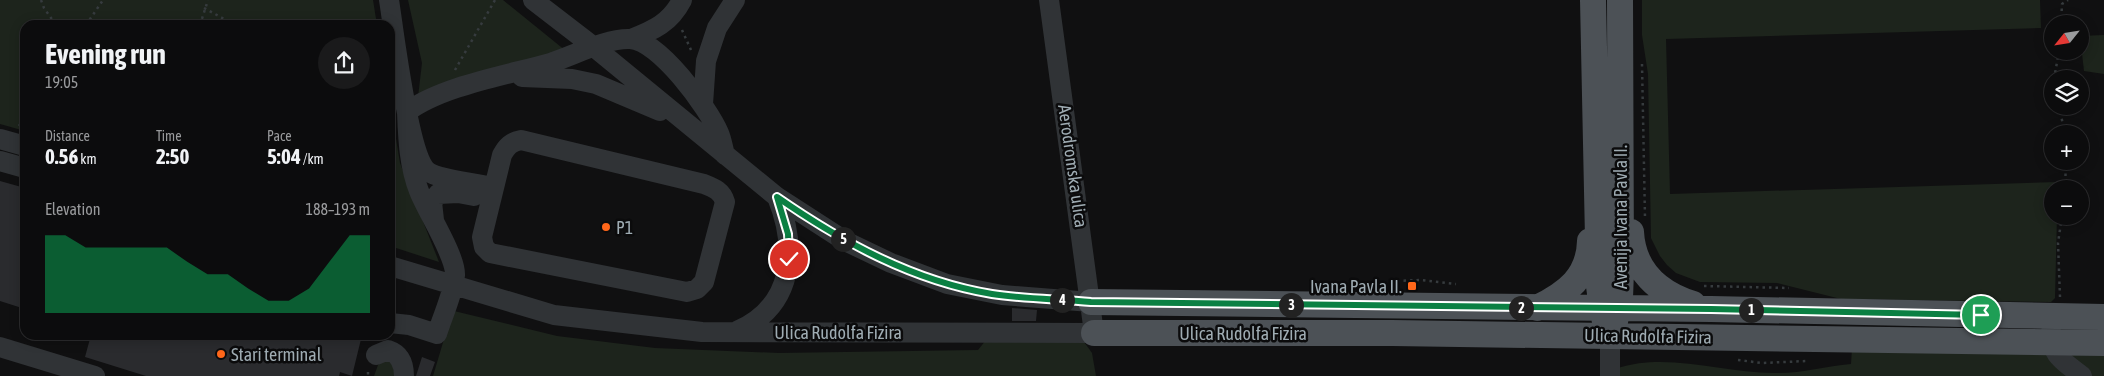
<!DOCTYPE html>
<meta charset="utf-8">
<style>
:root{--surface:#0c0c0d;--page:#1a1a1b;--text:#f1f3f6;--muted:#9a9b9d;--line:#2c2c2e;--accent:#0b8043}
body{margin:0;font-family:"Asap Condensed",sans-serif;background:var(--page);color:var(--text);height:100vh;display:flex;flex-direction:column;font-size:19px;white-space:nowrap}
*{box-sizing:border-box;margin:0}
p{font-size:16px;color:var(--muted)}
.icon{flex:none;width:28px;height:28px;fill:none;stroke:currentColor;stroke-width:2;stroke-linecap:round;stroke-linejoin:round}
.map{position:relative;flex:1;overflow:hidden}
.drawer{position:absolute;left:20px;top:20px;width:375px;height:320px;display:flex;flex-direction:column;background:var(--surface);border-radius:15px;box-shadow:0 2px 12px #0003,0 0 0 1px var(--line)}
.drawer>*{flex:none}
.needle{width:32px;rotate:240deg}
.buttons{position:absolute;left:2044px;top:15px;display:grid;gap:10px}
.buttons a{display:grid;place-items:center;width:45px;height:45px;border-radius:50%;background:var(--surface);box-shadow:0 2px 12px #0003,0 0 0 1px var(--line);font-size:25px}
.pin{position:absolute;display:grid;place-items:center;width:42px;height:42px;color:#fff;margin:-21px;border:2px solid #fff;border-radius:50%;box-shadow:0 1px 5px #0007}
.km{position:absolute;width:25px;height:25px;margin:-12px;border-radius:50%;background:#222;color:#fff;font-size:14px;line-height:25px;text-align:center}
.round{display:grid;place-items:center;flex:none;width:52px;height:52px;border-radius:26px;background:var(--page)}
.summary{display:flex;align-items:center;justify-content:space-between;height:85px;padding:0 25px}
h1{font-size:28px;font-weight:700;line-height:38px}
.stats{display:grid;grid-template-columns:repeat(3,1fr);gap:8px;height:85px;padding:5px 25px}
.stats div{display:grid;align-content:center}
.stats b{font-size:21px;font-weight:700}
.stats small{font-size:14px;font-weight:400}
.stats p{font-size:14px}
.chart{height:140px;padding:10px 25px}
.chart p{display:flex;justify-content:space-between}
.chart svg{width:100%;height:90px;margin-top:5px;fill:var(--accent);opacity:.7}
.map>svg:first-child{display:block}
.green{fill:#1d241c}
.building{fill:#2a2b2e}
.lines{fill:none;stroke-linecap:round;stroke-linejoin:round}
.path{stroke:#363b3e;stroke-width:2.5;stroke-dasharray:2.5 4;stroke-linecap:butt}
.minor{stroke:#303336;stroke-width:20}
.major{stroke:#4c5156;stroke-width:26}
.route-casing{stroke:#fff;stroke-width:10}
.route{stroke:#0b8043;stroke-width:6}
.poi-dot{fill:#ff671a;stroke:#0b0b0c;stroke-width:2}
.labels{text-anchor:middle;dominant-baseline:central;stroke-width:5;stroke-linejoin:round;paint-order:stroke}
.street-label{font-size:18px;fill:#9facb3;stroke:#0b0b0c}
.poi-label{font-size:18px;fill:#9facb3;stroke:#0b0b0c;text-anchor:start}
</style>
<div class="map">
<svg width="2104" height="376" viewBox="0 0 2104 376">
<rect width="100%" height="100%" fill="#101011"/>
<!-- green -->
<path class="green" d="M0,0H373L377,25H25V131L0,124Z
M408,0H503L566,51L418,97L422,63Z
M1642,0H2040L2041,28L1666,39L1670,194L2058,182L2057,189H2052V216H2057L2055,298L2051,302L1841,299L1777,283L1700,282L1676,273L1667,265L1660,256L1651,238L1648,74L1642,35Z
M2104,35V74L2084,71L2080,36Z
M390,102L400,163L439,262L390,246Z
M454,311L557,336L655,348L779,353L978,350L986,340L1082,339L1092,353L1096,376H433L447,329Z
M1852,348L2044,351L2076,376H1618V368C1668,352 1723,373 1774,373C1800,374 1825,366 1851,364Z
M2104,352V376H2090L2068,354Z
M383,361L390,362L393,366L395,376H374L378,365Z"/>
<!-- building -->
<path class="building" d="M0,181L25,188V309L0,301Z
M1012,308L1037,310L1036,321H1012Z
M91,335H362L352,376L340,372L339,376H146L85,357Z
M422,357L435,362L430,376H416Z"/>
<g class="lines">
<!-- path -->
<path class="path" d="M41,0L44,8L56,25
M204,8L235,25
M2061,24L2062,4L2068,0
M86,25L103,0
M200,25L208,0
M682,30L691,50
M1642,64L1645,218
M455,70L495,0
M2054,79L2059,51
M2059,106L2065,134
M19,126L25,116
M2065,189L2066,161
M1397,281L1420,280L1456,284
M1704,286L1789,288
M2060,297L2058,243L2062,216
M1738,360L1762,363L1807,361
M368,372V376"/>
<!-- minor -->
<path class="minor" d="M389,0C394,31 408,154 427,171C436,179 480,184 494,187
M533,0L594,47L777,197L845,241L891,263L947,284L1002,295L1091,302
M631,39C654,30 670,23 682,0
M522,77L572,79L596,84L660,111
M703,104L706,61L717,28L735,0
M407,112C441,86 508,75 550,63C573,56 606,38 630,39C659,40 708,108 719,133C722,140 723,148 725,155
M0,139L25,146
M521,140L704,184C714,188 722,191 725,202L704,282L697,289L687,292L490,253L484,247L482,237L502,155C507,146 511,142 521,140Z
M0,161L25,168
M434,220L432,202L438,194L458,193L474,196
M390,266L554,315L702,332L1094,333L1049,0
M390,323L409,325L437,334C443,315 453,294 455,275C456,256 426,210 419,191C409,166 408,138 407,112
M737,331C794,306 798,249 777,197
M2051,331C2051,357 2064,361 2082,376
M1610,336V376
M0,347L95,376
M376,355L388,350C400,354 404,364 404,376"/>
<!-- major -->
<path class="major" d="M1593,0L1599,286L1602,308L1606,326
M1631,232C1633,271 1658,293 1693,304
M1091,302L1711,309L2104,317
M1537,308C1567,293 1589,277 1590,241
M1614,326L1620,298L1621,271L1620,0
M1094,333H1392L2104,343"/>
</g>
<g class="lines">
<defs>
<path id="route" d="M789,259L788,234L777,197C842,242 913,281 992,294C1024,299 1059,299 1091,302L1711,309L1981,315"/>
</defs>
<!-- route casing -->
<use href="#route" class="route-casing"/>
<!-- route -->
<use href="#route" class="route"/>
</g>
<!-- markers -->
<g class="poi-dot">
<circle cx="606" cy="227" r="5"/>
<rect x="1407" y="281" width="10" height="10" rx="2.5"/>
<circle cx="221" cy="354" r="5"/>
</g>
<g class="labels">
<!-- street labels -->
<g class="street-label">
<text transform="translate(1073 166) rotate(82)">Aerodromska ulica</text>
<text transform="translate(1620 217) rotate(-90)">Avenija Ivana Pavla II.</text>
<text x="838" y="332">Ulica Rudolfa Fizira</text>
<text x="1243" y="333">Ulica Rudolfa Fizira</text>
<text transform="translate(1648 336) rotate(1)">Ulica Rudolfa Fizira</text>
</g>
<!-- poi labels -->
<g class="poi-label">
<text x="616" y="227">P1</text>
<text x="1402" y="286" text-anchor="end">Ivana Pavla II.</text>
<text x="231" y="354">Stari terminal</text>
</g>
</g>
</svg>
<div class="buttons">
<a><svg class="needle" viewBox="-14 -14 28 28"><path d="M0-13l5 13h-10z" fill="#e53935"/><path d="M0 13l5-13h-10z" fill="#9a9b9d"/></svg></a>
<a><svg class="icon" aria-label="layers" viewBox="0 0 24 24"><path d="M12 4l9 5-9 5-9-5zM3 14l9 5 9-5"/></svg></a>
<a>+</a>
<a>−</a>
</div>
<div class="pin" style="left:1981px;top:315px;background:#1e9e55"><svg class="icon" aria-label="arrive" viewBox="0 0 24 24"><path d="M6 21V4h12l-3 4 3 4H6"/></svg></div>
<div class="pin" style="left:789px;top:259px;background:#d93025"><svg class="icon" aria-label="check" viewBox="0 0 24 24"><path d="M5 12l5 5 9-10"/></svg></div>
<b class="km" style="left:1751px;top:310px">1</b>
<b class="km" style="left:1521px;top:308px">2</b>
<b class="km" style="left:1291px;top:305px">3</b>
<b class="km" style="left:1062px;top:300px">4</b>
<b class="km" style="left:843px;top:239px">5</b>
<section class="drawer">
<div class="summary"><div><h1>Evening run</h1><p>19:05</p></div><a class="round"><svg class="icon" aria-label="share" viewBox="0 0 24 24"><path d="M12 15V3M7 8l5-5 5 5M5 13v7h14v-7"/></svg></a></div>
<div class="stats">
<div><p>Distance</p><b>0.56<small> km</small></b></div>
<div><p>Time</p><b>2:50</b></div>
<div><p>Pace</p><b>5:04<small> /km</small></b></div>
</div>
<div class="chart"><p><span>Elevation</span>188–193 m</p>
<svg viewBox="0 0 160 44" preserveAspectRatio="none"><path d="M0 44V6L10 6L20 12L30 12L40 12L50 12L60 12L70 19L80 25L90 25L100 32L110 38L120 38L130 32L140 19L150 6L160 6V44z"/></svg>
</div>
</section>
</div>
